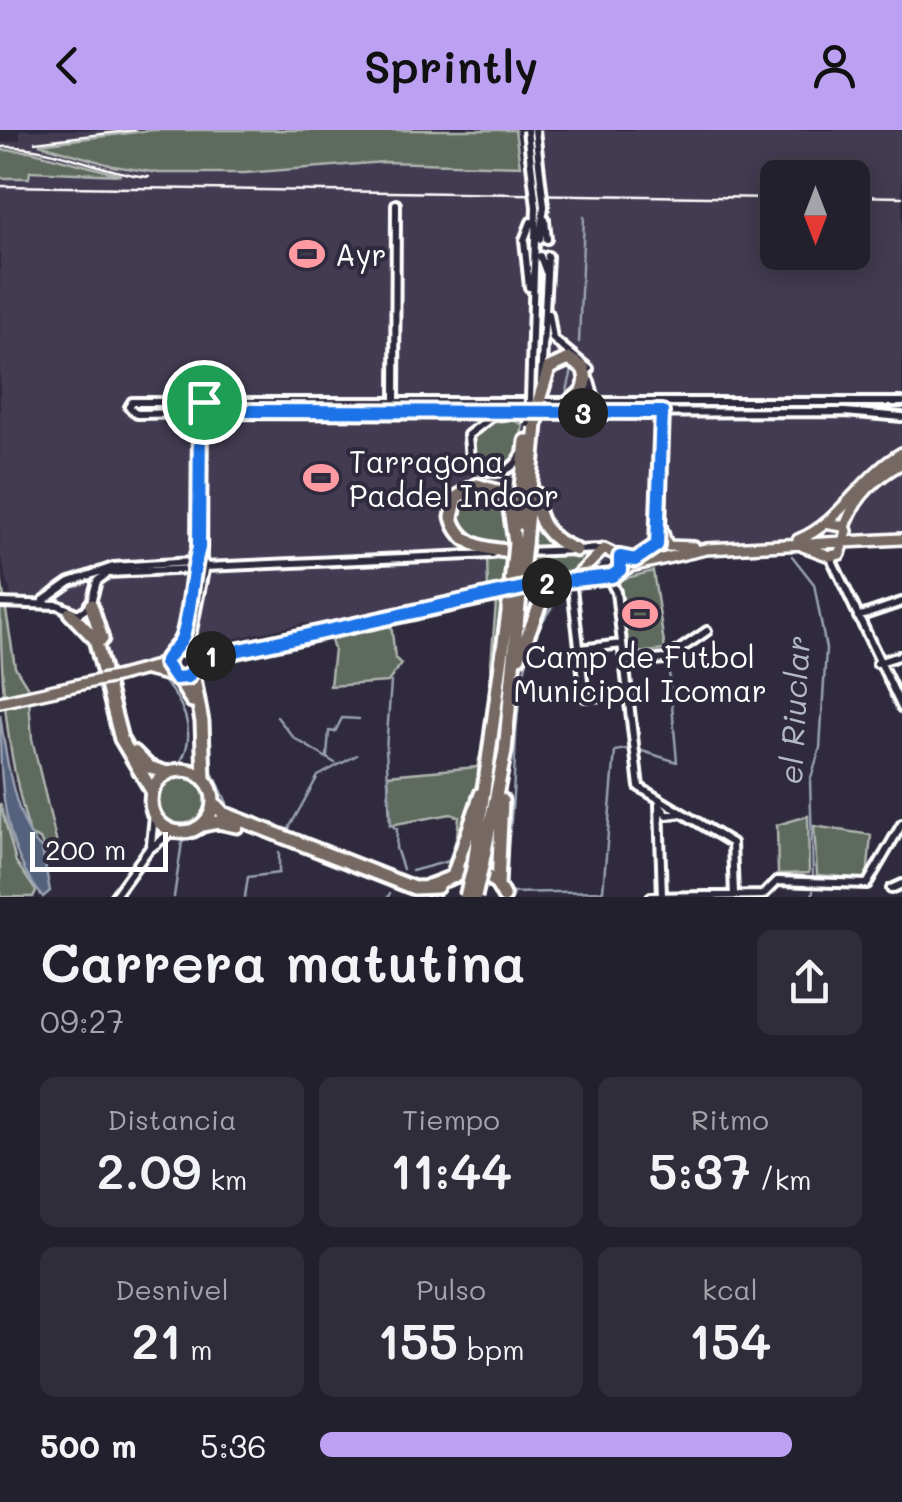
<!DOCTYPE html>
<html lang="es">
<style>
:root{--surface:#23202e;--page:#2f2d3a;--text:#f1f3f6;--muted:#a3a3aa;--line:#403e4a;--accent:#bca0f2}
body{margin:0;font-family:Mali,sans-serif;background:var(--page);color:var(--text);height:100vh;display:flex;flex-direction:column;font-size:38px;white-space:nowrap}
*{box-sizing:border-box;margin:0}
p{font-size:32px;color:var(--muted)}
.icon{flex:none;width:55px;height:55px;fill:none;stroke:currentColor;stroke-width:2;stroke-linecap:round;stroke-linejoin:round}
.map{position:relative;height:767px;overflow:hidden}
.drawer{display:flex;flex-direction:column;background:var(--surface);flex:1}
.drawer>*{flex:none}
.needle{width:65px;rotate:180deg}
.controls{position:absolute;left:760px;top:30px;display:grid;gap:20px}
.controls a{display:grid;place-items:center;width:110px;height:110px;border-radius:15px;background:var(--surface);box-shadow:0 5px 25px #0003,0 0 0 2px var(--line);font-size:50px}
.scale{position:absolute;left:30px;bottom:25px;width:138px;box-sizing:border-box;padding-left:10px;border:5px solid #fff;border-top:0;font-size:28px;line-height:35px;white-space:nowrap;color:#fff;-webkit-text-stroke:8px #2f2a3d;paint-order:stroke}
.pin{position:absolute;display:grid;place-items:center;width:85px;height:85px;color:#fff;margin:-42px;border:5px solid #fff;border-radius:50%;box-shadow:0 2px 10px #0007}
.km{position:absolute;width:50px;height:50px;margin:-25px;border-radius:50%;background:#222;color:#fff;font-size:28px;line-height:50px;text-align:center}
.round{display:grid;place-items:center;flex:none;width:105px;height:105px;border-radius:15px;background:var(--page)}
.summary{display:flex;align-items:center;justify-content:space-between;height:170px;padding:0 40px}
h1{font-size:55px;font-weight:600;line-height:75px}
.metrics{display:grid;grid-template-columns:repeat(3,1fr);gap:15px;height:170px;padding:10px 40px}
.metrics div{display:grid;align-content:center;border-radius:15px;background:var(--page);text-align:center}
.metrics b{font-size:50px;font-weight:600}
.metrics small{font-size:28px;font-weight:400}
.metrics p{font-size:28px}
ul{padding:0 40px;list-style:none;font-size:32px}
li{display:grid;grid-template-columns:160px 120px 1fr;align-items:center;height:75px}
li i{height:25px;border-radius:12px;background:var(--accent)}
header{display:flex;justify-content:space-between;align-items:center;height:130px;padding:0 40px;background:var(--accent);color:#111;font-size:45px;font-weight:600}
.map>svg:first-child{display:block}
.built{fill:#423b51;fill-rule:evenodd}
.green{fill:#5e6a5f;stroke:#aeb4af;stroke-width:2.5}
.water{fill:#54627d;stroke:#98a1b1;stroke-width:2.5}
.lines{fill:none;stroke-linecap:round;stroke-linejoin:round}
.stream{stroke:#98a1b1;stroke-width:2.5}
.minor-casing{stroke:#fff;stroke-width:14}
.major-casing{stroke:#fff;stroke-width:16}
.highway-casing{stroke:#fff;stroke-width:19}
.minor{stroke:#2f2a3d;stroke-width:6}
.major{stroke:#766964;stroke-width:9}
.highway{stroke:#766964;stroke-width:11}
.rail{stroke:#fff;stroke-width:2.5}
.minor-bridge-casing{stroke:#fff;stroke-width:14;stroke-linecap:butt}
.major-bridge-casing{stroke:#fff;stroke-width:16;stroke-linecap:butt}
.highway-bridge-casing{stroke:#fff;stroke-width:19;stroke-linecap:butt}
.minor-bridge{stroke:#2f2a3d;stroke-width:6}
.major-bridge{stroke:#766964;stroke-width:9}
.highway-bridge{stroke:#766964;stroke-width:11}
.route-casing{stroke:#fff;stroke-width:20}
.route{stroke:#1a73e8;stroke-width:12}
.labels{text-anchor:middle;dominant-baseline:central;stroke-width:8;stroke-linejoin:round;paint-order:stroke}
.poi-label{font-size:30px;fill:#fff;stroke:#2f2a3d;text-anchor:start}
.water-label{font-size:32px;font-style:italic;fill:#b2b8c4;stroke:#2f2a3d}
</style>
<header><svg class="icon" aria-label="back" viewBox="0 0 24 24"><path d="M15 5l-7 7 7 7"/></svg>Sprintly<svg class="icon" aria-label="person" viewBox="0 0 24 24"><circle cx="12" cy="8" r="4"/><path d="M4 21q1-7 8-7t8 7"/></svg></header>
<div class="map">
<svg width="902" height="767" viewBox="0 0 902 767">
<rect width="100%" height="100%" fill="#2f2a3d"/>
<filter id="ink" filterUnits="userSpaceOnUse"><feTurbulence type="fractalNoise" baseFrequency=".01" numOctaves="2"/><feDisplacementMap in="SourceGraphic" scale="20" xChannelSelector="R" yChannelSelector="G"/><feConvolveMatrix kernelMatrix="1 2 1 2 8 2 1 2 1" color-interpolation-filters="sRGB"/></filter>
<g filter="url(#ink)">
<!-- built -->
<path class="built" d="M19,0H153L39,15L122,38L209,44L384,32L544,36L540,0H902V405L815,407L663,421L311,497L305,493L195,517L192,513L173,514L156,531L100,543L86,505L65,486L45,480H15L0,424V48H28L30,41L115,44L30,21L0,20V13L20,10ZM778,48H852V122H778Z"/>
<!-- green -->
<path class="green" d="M153,0H515L520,36L384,32L245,43H159L113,36L39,14Z
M0,20L30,21L121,45L30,41L29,48H0Z
M513,290L523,295C519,318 516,337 489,338L472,323L476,299L485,293Z
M477,359C507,364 506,386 510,412L529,411L533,377L561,416C523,418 456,427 458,373Z
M591,423L576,442L488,459L487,427Z
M653,441L665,520L628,524L619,450Z
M0,442L15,537L28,558L32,609L61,731L50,733L40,709L30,705C3,610 0,540 0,442Z
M500,472L503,477C495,557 491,632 457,706L459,687L451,684L390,695L388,645L477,637L485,607L496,473Z
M391,493L395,528L401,534L388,552L330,556L334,519L329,505Z
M155 672a27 27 0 1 1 54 0a27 27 0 1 1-54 0Z
M0,673L16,732L36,761L33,767H0Z
M808,686L809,743L778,744L777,695Z
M814,696L871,705L867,749L817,745Z"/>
<!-- water -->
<path class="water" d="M0,584C5,621 15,696 42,719L50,761L43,767C1,718 0,648 0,584Z"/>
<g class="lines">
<!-- stream -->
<path class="stream" d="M579,212L584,87
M566,265L572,240
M792,426L814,454L826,519L820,618L810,651L813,745
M161,549C182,569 198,601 181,631
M391,552L386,619L391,695L397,699L396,718L403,739
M277,587L294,608L335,633
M639,620L677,632L668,530
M327,627L329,601L335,602L342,588L359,589
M210,642L214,646
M216,649L227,673
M288,700L318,646L357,625
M508,713C522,632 502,524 565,462
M412,741L449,731L457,706
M174,767L182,712L216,699
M245,767L248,747L279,743V722
M388,767L390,763
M511,767L508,763L603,761L615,621L627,619
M812,767L813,761"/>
<defs>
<path id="minor" d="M545,90L547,109
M540,109L544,76
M540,126L546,142
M529,157L524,110L531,92
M549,184L553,209L589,239
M590,251L595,269
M541,252L548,126
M530,269L536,77
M195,272H132L129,277L137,284L197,283
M204,272H902
M395,274L396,74
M200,284L845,282L902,287
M494,285L468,305L470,330C487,347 509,347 521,325
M661,397L662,282
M524,422L602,419
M830,426L902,578
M202,430L200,284L194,278L204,272
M204,437L492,424
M609,448L616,462L639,657L732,713L734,765
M572,458L585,567L628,565
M43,471L70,452L113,437L192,432
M0,473L58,475L78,484L90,476L97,451L108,443L193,439
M858,487L902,472
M580,519L622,514
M175,520L182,508L195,440
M188,521L205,435L200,429L192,432
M624,532L666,529L707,501
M877,533L902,525
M659,674L662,767
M660,676L667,685L682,683
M151,714L154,686
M891,759L902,754
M114,767L148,720L173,701
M651,767L763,765L777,751L867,754L902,694"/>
<path id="major" d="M661,397L667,416L694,417
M845,398C853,368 875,348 902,333
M798,410C842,392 860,347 902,323
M803,416L830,426L840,424L847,401L843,396L830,394
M638,428L653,420L660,405
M578,445L604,419L627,430L641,429
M192,525H213L546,453L589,446L608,448L631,436L706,419L902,409
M116,547L157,536L175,520L188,521L195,531L193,543L183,549L146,540
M0,572L100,550"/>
<path id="highway" d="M539,270L549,238L569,229L583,238C590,254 583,263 570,271
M535,363C537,393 548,409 576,420
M517,394L526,311
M515,413L510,379L499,362L477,355L457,367L452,387C460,419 492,420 519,422
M525,414L536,294
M91,475L102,509
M70,483L95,509L121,609L152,661
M519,527L544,464L564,450
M193,543L202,592L204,649
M178,549L192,571
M134,622L149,637L167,643
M151 671a31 31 0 1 1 62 0a31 31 0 1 1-62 0Z
M213,672L223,683L414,758L437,757
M202,695L218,692L237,696
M474,734L509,475
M482,736L505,621L519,475
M453,746L481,664
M498,755L502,670
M428,756C459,747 483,723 504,767"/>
</defs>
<!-- minor casing -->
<use href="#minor" class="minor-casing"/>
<!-- major casing -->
<use href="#major" class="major-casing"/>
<!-- highway casing -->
<use href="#highway" class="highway-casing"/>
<!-- minor -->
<use href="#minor" class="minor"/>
<!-- major -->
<use href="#major" class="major"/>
<!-- highway -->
<use href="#highway" class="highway"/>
<!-- rail -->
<path class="rail" d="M35,12L135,0
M0,17C53,14 98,42 149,47
M0,56L778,68
M852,66L902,67"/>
<defs>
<path id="minor-bridge" d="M527,0L536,77
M535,0L544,76
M528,294L530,269"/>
<path id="major-bridge" d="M100,550L116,547"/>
<path id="highway-bridge" d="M536,294L539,270
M509,475L515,413
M519,475L525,414
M466,767L474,734
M475,767L482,736"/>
</defs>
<!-- minor-bridge casing -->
<use href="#minor-bridge" class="minor-bridge-casing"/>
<!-- major-bridge casing -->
<use href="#major-bridge" class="major-bridge-casing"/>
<!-- highway-bridge casing -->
<use href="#highway-bridge" class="highway-bridge-casing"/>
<!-- minor-bridge -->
<use href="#minor-bridge" class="minor-bridge"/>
<!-- major-bridge -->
<use href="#major-bridge" class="major-bridge"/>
<!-- highway-bridge -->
<use href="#highway-bridge" class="highway-bridge"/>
</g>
</g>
<g class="lines" filter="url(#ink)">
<defs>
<path id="route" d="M204,272L208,277L200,284L199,418C191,444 192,476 183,506C179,518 169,522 165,533L175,548L188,547L195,536L213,526L546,453L612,446L620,440V427L635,430L657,415L662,282L218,281L202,284C200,284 199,284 198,283L195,274L204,272"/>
</defs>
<!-- route casing -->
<use href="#route" class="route-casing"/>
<!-- route -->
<use href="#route" class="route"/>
</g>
<!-- icons -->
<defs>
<symbol id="stadium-bare" viewBox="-9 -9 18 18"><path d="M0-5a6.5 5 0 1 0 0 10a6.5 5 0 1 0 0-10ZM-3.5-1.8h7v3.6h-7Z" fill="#ff9aa2" stroke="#2f2a3d" stroke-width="2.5" paint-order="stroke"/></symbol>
</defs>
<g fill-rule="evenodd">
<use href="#stadium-bare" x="282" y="99" width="50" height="50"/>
<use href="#stadium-bare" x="296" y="323" width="50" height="50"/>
<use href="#stadium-bare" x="615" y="459" width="50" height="50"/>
</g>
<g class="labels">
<!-- poi labels -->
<g class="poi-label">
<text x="335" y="124">Ayr</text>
<text x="349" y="331">Tarragona<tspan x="349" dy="34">Paddel Indoor</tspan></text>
<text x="640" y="526" text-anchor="middle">Camp de Futbol<tspan x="640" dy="34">Municipal Icomar</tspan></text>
</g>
<!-- water labels -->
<g class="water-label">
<text transform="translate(793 580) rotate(-87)">el Riuclar</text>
</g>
</g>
</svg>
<div class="controls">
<a><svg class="needle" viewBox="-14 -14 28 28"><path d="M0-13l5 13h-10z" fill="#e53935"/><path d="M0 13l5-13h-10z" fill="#a3a3aa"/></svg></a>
</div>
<div class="scale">200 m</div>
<div class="pin" style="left:204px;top:272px;background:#1e9e55"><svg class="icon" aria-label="arrive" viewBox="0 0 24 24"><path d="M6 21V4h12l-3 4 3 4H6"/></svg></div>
<b class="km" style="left:211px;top:526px">1</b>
<b class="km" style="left:547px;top:453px">2</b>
<b class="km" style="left:583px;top:283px">3</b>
</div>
<section class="drawer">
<div class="summary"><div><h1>Carrera matutina</h1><p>09:27</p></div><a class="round"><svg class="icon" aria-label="share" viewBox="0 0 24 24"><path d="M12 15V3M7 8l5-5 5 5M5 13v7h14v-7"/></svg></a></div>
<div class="metrics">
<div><p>Distancia</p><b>2.09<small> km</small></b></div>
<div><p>Tiempo</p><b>11:44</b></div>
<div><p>Ritmo</p><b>5:37<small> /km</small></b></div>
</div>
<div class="metrics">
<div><p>Desnivel</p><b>21<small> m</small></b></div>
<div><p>Pulso</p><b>155<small> bpm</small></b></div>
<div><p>kcal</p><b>154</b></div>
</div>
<ul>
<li><b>500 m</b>5:36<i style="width:87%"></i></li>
</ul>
</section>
